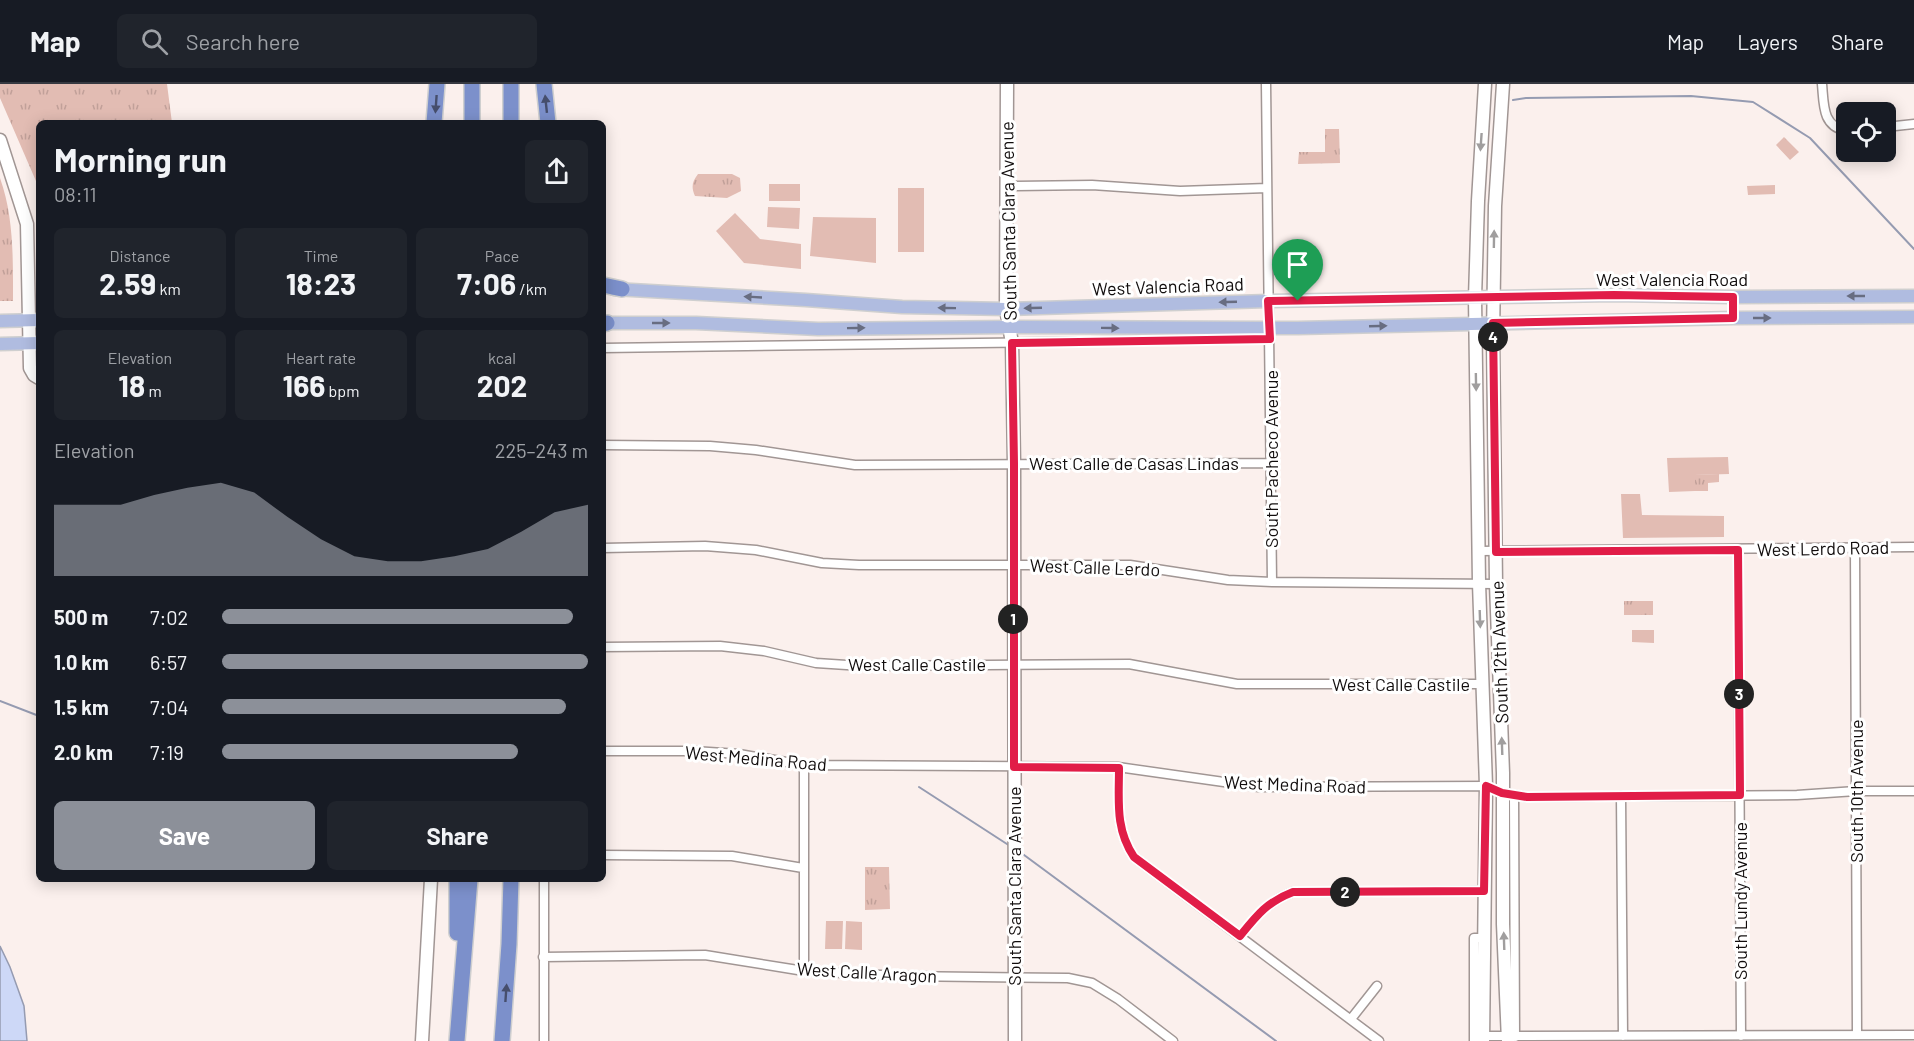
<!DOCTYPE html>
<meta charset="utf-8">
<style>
:root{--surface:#171b24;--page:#20242c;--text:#f1f3f6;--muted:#9ea1a6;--line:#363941;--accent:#8c9099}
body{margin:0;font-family:Barlow,sans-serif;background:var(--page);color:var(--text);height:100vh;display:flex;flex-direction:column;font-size:22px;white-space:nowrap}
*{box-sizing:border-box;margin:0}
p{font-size:20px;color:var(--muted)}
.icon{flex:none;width:33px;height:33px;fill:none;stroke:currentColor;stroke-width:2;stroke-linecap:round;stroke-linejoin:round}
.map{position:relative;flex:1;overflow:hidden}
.sheet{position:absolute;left:36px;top:36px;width:570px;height:762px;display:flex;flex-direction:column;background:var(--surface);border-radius:9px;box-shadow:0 3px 15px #0003}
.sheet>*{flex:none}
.buttons{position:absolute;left:1836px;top:18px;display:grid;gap:12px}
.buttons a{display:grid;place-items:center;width:60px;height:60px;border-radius:9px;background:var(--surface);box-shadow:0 3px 15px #0003;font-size:30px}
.pin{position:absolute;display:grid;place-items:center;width:51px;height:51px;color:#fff;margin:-62px -26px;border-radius:50% 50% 50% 0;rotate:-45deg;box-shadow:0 0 6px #0007}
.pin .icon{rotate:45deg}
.km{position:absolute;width:30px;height:30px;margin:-15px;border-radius:50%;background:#222;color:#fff;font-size:16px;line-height:30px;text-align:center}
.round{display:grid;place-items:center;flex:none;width:63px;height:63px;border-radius:9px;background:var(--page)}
.head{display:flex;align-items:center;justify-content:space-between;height:102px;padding:0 18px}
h1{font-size:33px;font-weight:700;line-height:45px}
.metrics{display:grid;grid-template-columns:repeat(3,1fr);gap:9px;height:102px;padding:6px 18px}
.metrics div{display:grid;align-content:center;border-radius:9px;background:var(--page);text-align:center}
.metrics b{font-size:30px;font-weight:700}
.metrics small{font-size:16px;font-weight:400}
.metrics p{font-size:16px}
.chart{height:168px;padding:12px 18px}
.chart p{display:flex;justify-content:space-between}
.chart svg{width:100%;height:108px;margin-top:6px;fill:var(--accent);opacity:.7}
.action{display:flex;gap:12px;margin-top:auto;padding:12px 18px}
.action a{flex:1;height:69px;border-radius:9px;background:var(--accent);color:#fff;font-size:24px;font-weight:700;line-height:69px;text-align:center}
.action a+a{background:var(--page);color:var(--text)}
ul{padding:0 18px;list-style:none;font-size:20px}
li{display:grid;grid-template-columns:96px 72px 1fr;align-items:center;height:45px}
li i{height:15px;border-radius:8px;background:var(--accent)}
header{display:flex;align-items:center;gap:36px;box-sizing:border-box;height:84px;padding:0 30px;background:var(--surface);border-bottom:2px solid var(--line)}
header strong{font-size:28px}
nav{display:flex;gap:33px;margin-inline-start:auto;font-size:21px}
.search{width:420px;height:54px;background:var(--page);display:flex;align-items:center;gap:15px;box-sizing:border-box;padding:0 21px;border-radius:9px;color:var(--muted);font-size:22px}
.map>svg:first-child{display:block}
.grass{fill:#e2bcb3}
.park{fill:url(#park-tufts)}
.water{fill:#cdd8f7;stroke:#959bb1;stroke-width:1.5}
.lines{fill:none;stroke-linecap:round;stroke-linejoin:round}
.stream{stroke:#959bb1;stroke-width:2}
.street-casing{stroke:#a19694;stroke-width:11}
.secondary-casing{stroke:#a19694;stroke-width:15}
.primary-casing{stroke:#cfcfcf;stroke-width:15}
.highway-casing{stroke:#cfcfcf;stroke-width:18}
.street{stroke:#fff;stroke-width:8}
.secondary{stroke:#fff;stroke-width:12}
.primary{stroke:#b0bce0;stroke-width:12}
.highway{stroke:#7c90cb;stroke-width:15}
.oneway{fill:#464e6c}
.oneway2{fill:#a09e9e}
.oneway3{fill:#686d81}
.route-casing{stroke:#fff;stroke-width:12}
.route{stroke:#e11d48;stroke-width:8}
.labels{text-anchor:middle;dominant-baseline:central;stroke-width:6;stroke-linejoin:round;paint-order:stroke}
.street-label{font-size:18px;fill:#110d0d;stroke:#fff}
</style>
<header>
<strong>Map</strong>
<div class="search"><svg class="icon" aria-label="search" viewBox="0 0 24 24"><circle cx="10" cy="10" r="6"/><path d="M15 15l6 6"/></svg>Search here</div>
<nav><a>Map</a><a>Layers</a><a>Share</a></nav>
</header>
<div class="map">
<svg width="1914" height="957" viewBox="0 0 1914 957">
<defs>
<pattern id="park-tufts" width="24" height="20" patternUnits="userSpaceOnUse" patternTransform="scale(1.5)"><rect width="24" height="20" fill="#e2bcb3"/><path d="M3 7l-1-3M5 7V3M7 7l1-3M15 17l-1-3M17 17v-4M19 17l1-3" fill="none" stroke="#c1a099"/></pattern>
</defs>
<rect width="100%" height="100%" fill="#fbf0ed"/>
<!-- grass -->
<path class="grass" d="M769,100H800V117H769Z
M1775,101V110L1748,111L1747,102Z
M898,104H924V168H898Z
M768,123L800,124L799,145L767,143Z
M735,129L760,155L801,160V185L744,179L716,147Z
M813,133L876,134V179L810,172Z
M1728,373L1729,390L1695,391V407L1669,408L1667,374Z
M1621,410H1640L1642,431L1724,432V453L1623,454Z
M1632,546H1654V559L1632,558Z
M826,837H843L842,865H825Z
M846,837L862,838V866L845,865Z"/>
<!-- park -->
<path class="park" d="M0,0H167L172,39H39V104L0,14Z
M1325,45H1339L1340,79L1298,80L1299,68H1325Z
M1784,53L1799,68L1790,76L1776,61Z
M698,90H732L740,94L741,107L727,114L695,112C691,103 692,98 698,90Z
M0,94C14,133 13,176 13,217H0Z
M1719,390V398L1708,399V407H1695V391Z
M1624,517H1653V531H1624Z
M865,783H889L890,825L865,826Z"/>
<!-- water -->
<path class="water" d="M0,862L10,883L24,922L27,957H0Z"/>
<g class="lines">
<!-- stream -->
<path class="stream" d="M1513,16L1526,14L1691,12L1753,18L1810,54L1914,165
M0,617L39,632
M919,703L1010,762
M1020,768L1276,957"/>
<defs>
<path id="street" d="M1266,0L1272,498
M1822,0C1824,21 1822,42 1846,47
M1886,43L1914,40
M1007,102L1092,101L1180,107L1267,104
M603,264L1270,255
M603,361L710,362L756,366L855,381L1271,379
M1855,463L1857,951
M603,464L705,462L756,466L822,479L859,481H1130L1228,496L1272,498L1496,500
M1738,466L1741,952
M1479,467L1914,463
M603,563L720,562L764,567L816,579L862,582L1129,580L1237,600H1483
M603,667H694L739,670L804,681L1118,683L1259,703L1486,702L1502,709L1527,713L1797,711L1856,707H1914
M804,681V887
M1119,684C1119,717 1115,745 1134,773L1379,957
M1514,712L1515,953
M1621,712L1623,952
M603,771L732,772L803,784
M1240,852C1257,831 1267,818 1293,808L1484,807
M543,873L705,871L804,887L900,892L1068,894L1092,899L1118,915L1173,957
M1351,935L1377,902
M1483,952L1914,951
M544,957V795
M1474,957V854H1483"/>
<path id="secondary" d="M1007,0L1006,225L1012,259L1014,380L1015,957
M1503,0L1495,122L1493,252L1496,500L1503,689V840L1508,957
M0,56L27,140L30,284L34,291L39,294
M422,957L431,795
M1483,957L1486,702L1479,499L1475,214L1478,117L1485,0"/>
<path id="primary" d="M614,205L806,216L902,223L1006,225L1268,217L1614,211L1733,213L1914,212
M0,237L39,236
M603,239H696L818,245L1009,243L1298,244L1733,234L1914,233
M0,260L39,259"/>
<path id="highway" d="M472,0V39
M511,0V39
M544,0L548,39
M434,39L437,0
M603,201L622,205
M603,240L607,239
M457,849V795
M457,957L470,795
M502,957L509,860L511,795"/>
</defs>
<!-- street casing -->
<use href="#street" class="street-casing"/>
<!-- secondary casing -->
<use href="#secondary" class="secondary-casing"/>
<!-- primary casing -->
<use href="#primary" class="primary-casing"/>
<!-- highway casing -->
<use href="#highway" class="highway-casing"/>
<!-- street -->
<use href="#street" class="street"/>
<!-- secondary -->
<use href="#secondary" class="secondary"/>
<!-- primary -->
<use href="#primary" class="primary"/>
<!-- highway -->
<use href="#highway" class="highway"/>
</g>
<!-- one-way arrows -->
<defs><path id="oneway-solid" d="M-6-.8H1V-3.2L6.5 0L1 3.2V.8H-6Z" transform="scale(1.5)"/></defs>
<g class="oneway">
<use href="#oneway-solid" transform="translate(436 20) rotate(94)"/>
<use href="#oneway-solid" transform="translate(546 20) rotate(-96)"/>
<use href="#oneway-solid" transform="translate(506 909) rotate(-86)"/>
</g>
<g class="oneway2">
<use href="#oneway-solid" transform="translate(1481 58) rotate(94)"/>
<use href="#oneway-solid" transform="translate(1494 155) rotate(-89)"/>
<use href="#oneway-solid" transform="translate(1476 298) rotate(89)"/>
<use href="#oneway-solid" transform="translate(1480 535) rotate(88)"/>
<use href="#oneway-solid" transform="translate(1502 662) rotate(-92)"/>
<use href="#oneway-solid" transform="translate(1504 857) rotate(-92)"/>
</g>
<g class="oneway3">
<use href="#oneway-solid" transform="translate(1856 212) rotate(180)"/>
<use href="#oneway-solid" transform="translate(753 213) rotate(-177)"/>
<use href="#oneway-solid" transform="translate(1228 218) rotate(178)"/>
<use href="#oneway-solid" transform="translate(947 224) rotate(-179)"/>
<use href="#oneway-solid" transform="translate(1033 224) rotate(178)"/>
<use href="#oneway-solid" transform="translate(1762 234)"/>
<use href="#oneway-solid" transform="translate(661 239)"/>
<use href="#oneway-solid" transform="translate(1378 242) rotate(-2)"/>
<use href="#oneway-solid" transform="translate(856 244) rotate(-1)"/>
<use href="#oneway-solid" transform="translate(1110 244) rotate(1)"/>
</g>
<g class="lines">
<defs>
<path id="route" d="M1614,211L1733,213V234L1493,239L1496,468L1738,466L1740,711L1527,713L1502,709L1486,702L1484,807L1293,808C1267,818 1257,831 1240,852L1134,773C1115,745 1119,717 1119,684L1014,683V380L1012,259L1270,255L1268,217Z"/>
</defs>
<!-- route casing -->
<use href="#route" class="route-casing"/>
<!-- route -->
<use href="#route" class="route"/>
</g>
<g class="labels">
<!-- street labels -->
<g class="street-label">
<text transform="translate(1008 137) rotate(-91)">South Santa Clara Avenue</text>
<text x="1672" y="195">West Valencia Road</text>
<text transform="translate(1168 202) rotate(-2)">West Valencia Road</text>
<text transform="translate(1271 375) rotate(-90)">South Pacheco Avenue</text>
<text x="1134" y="379">West Calle de Casas Lindas</text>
<text transform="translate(1823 464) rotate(-1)">West Lerdo Road</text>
<text transform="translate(1095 483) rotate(2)">West Calle Lerdo</text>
<text transform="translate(1499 568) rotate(-92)">South 12th Avenue</text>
<text x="917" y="580">West Calle Castile</text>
<text x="1401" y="600">West Calle Castile</text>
<text transform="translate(756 674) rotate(5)">West Medina Road</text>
<text transform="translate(1295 700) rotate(2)">West Medina Road</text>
<text transform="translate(1856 707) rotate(-90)">South 10th Avenue</text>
<text transform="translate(1014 802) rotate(-90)">South Santa Clara Avenue</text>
<text transform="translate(1740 817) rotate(-90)">South Lundy Avenue</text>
<text transform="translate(867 888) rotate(3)">West Calle Aragon</text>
</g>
</g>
</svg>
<div class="buttons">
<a><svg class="icon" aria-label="locate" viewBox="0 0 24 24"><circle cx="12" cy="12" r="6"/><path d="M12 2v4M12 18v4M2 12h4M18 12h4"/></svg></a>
</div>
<div class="pin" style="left:1298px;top:217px;background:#1e9e55"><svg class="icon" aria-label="arrive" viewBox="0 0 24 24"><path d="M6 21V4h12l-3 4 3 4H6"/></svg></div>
<b class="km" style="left:1013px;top:535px">1</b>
<b class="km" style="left:1345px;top:808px">2</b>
<b class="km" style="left:1739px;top:610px">3</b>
<b class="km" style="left:1493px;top:253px">4</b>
<section class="sheet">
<div class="head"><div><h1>Morning run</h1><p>08:11</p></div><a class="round"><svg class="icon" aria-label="share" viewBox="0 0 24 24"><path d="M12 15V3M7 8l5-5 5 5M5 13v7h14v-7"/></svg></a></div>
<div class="metrics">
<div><p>Distance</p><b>2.59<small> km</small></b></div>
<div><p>Time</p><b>18:23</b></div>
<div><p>Pace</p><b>7:06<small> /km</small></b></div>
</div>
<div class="metrics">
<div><p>Elevation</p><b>18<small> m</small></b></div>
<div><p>Heart rate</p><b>166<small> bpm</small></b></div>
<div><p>kcal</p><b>202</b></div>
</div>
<div class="chart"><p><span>Elevation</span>225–243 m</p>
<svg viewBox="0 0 160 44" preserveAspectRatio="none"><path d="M0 44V15L10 15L20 15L30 11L40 8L50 6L60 10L70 20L80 29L90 36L100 38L110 38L120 36L130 33L140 26L150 18L160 15V44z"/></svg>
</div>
<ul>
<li><b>500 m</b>7:02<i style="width:96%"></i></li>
<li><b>1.0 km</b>6:57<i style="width:100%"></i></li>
<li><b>1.5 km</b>7:04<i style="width:94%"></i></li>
<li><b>2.0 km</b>7:19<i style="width:81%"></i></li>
</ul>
<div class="action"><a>Save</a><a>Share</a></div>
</section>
</div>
